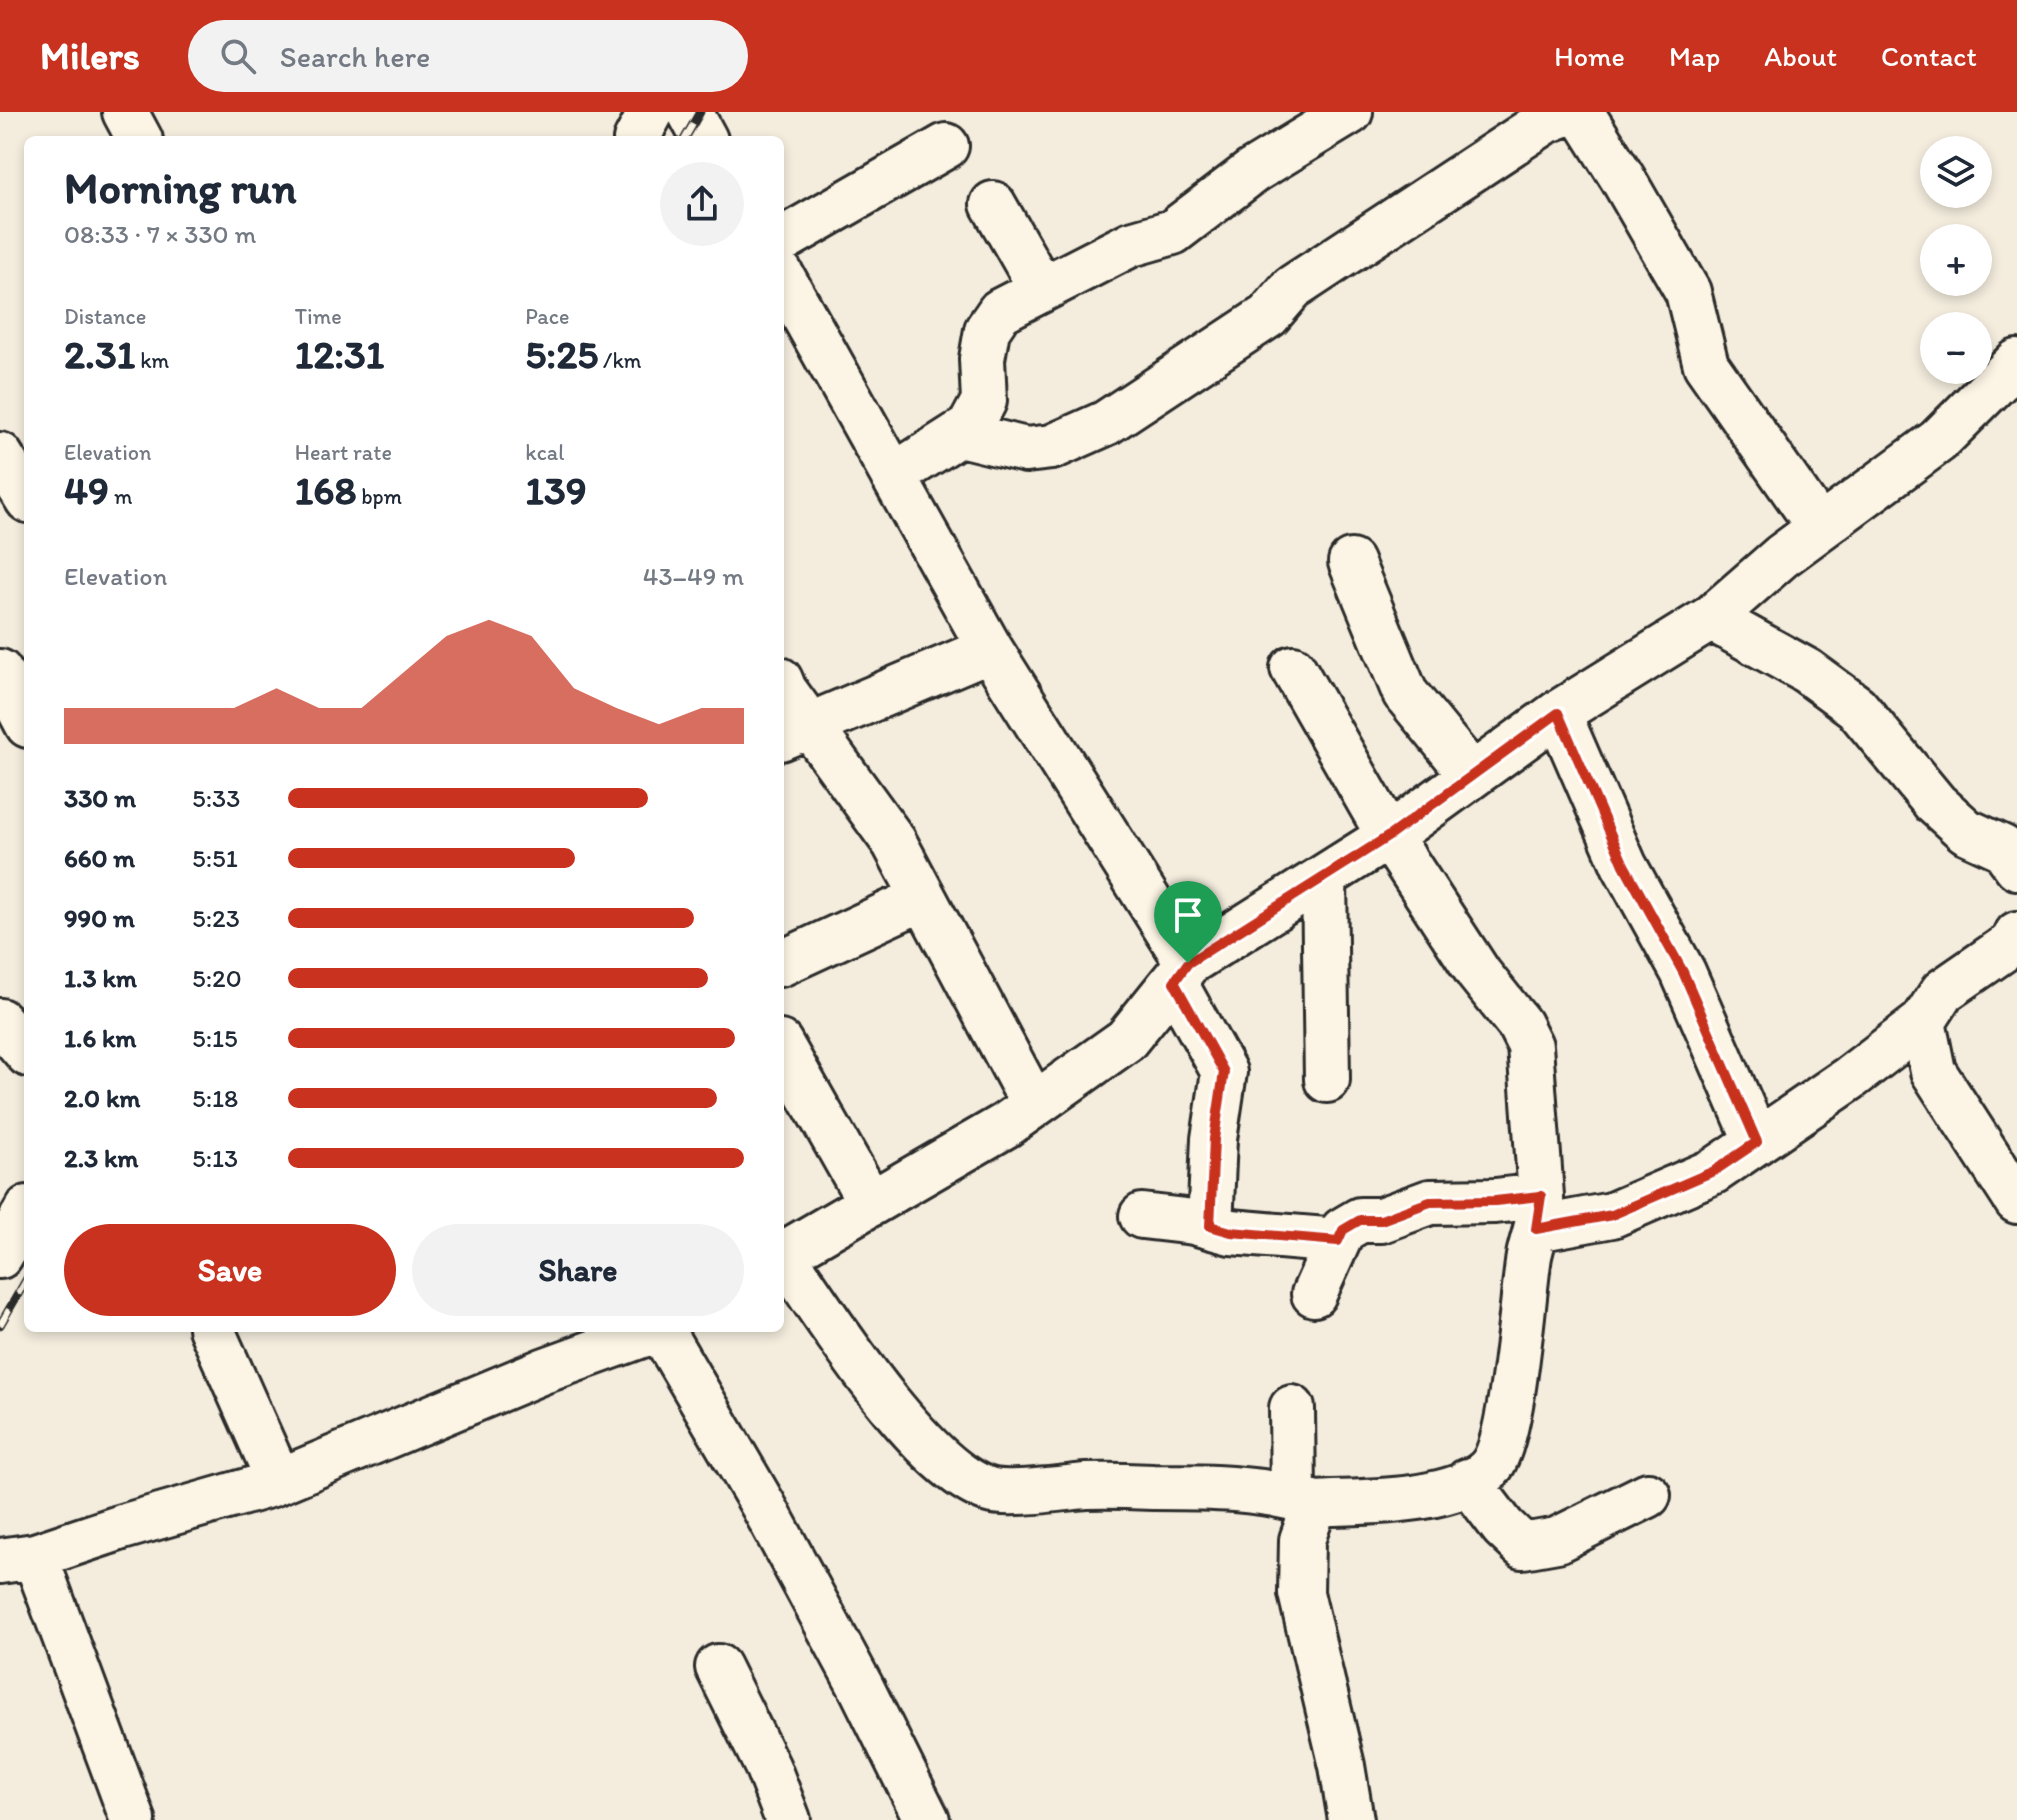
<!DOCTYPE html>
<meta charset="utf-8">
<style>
:root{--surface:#fff;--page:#f2f2f3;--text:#1f2937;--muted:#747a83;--accent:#c8321e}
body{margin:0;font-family:Itim,sans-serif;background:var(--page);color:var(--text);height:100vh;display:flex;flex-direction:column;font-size:30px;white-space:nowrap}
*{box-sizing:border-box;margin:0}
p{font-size:26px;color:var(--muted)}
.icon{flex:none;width:44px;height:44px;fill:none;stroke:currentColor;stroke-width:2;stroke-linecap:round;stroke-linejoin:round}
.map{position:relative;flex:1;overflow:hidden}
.side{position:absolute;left:24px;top:24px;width:760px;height:1196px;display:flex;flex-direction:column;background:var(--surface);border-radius:12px;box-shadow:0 4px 12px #0003}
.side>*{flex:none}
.buttons{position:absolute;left:1920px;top:24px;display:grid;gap:16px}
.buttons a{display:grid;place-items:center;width:72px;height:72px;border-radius:50%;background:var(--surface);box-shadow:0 4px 12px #0003;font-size:40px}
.pin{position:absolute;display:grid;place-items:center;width:68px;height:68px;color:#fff;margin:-82px -34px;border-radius:50% 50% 50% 0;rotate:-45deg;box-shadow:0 0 8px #0007}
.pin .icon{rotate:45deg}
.round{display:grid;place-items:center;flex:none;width:84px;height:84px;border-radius:42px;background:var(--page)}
.overview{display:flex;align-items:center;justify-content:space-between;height:136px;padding:0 40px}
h1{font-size:44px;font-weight:700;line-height:60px}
.figures{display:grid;grid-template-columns:repeat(3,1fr);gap:12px;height:136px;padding:8px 40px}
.figures div{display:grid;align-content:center}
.figures b{font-size:40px;font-weight:700}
.figures small{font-size:22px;font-weight:400}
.figures p{font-size:22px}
.chart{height:224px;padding:16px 40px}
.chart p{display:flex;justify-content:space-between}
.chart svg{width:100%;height:144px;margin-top:8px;fill:var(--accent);opacity:.7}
.primary-button{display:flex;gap:16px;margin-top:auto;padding:16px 40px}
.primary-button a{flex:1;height:92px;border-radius:48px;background:var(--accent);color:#fff;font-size:32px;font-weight:700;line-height:92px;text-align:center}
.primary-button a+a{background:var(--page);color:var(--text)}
ul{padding:0 40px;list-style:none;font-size:26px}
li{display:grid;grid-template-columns:128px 96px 1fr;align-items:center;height:60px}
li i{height:20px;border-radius:10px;background:var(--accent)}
header{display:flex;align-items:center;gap:48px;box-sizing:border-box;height:112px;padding:0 40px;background:var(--accent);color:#fff}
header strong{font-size:38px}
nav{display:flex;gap:44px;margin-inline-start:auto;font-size:28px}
.search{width:560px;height:72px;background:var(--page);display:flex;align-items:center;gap:20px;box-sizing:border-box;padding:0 28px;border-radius:44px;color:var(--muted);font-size:30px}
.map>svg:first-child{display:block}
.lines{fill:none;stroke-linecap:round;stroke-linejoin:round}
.minor-casing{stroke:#2b2b2b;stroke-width:50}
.minor{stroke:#fcf5e5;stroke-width:44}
.rail-casing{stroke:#2b2b2b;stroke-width:9}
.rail{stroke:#fcf5e5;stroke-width:6;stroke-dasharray:18;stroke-linecap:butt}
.route-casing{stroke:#fff;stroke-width:16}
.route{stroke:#c8321e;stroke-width:10}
</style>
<header>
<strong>Milers</strong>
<div class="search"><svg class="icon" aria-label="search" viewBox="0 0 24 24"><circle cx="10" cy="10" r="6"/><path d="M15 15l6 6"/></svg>Search here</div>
<nav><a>Home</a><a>Map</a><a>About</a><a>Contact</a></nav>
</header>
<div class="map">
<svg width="2017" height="1708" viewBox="0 0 2017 1708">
<rect width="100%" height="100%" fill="#f4edde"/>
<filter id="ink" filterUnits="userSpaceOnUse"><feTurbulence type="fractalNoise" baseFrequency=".0125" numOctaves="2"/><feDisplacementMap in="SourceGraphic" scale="16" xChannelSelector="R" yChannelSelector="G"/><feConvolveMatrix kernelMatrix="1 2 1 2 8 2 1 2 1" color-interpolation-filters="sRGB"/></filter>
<g filter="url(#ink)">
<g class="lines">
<defs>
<path id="minor" d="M125,0L140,28
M690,0L705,28
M1581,0L1623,67L1688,180L1706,253L1820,416
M636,28L651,0
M993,92L1041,176
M780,129L946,34
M780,161L990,537L1188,851
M960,322L1026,338L1052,335L1106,311L1268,204L1292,176L1546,9L1569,0
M0,343L28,388
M893,364L970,315L984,289L982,247L987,218L1000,199L1131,132L1173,120L1253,59L1350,0
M1351,450L1405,581L1472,663
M1711,506L1807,559L1856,595L1935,691L1966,719L2003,736L2017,755
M1293,556L1389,724L1479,862L1519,912L1530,934L1541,1084C1542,1105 1533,1124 1529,1144C1522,1186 1514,1335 1487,1359C1450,1392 1364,1389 1315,1392L1302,1428L1301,1481L1342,1654L1351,1708
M0,560L28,613
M780,568L784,578L894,730L1034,993
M1558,601L1624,753L1683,860L1757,1030
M780,626L990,537
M1324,766L1327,968
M2017,822L2014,830L1943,879L1923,910L1933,959L2017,1089
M780,852L923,786
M1174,870L1224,960L1214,1027L1210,1114
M0,909L28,942
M780,931L870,1090
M1142,1104L1194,1110L1231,1120L1338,1129
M1536,1117L1612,1103L1714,1059L1850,966L1923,910
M783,1142C824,1202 921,1357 989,1378C1008,1384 1063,1376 1086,1374C1108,1373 1131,1374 1153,1375C1207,1375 1263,1375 1315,1392
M0,1144L28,1096
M780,1144L1006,1013L1126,928L1188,851L1389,724L1558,601L1711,506L1782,444L1938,329L2017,250
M1314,1182L1343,1118L1360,1108H1381L1430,1090L1495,1089L1541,1084
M211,1216L279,1369
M660,1216L763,1393L862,1577L927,1708
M1292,1296L1293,1385
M1468,1369L1503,1415L1523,1434L1557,1428L1648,1383
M35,1444L133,1708
M0,1449L35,1444L122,1415L272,1372L543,1259L661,1216
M718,1555L768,1656L788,1708"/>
</defs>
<!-- minor casing -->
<use href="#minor" class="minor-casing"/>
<!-- minor -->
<use href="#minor" class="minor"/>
<defs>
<path id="rail" d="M684,28L700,0
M0,1213L28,1165"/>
</defs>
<!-- rail casing -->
<use href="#rail" class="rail-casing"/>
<!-- rail -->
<use href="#rail" class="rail"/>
</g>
</g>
<g class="lines" filter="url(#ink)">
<defs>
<path id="route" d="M1558,601L1624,753L1683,860L1757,1030L1714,1059L1612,1103L1536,1117L1541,1084L1495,1089L1430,1090L1381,1108H1360L1343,1118L1338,1129L1231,1120L1210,1114L1214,1027L1224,960L1174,870L1188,851L1389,724Z"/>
</defs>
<!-- route casing -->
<use href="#route" class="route-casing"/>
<!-- route -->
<use href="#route" class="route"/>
</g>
</svg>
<div class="buttons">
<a><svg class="icon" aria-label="layers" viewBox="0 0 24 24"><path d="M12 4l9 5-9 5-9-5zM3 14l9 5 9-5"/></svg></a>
<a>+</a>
<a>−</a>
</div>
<div class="pin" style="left:1188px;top:851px;background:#1e9e55"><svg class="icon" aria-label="arrive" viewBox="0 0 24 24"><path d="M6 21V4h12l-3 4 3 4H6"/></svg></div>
<section class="side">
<div class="overview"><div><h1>Morning run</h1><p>08:33 · 7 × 330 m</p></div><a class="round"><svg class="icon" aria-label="share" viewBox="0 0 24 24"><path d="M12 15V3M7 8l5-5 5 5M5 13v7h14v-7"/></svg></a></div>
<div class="figures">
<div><p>Distance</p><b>2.31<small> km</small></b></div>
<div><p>Time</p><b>12:31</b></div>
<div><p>Pace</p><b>5:25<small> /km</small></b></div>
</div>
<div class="figures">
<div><p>Elevation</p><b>49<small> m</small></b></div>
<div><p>Heart rate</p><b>168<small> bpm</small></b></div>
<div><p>kcal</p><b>139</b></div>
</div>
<div class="chart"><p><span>Elevation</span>43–49 m</p>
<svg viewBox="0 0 160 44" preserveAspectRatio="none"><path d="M0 44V33L10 33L20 33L30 33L40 33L50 27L60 33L70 33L80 22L90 11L100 6L110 11L120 27L130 33L140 38L150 33L160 33V44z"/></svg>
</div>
<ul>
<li><b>330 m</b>5:33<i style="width:79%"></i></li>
<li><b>660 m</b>5:51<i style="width:63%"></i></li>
<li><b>990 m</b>5:23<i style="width:89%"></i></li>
<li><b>1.3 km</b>5:20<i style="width:92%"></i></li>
<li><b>1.6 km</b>5:15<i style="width:98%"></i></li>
<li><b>2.0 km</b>5:18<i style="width:94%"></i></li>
<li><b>2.3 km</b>5:13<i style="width:100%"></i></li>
</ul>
<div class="primary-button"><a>Save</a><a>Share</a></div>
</section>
</div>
